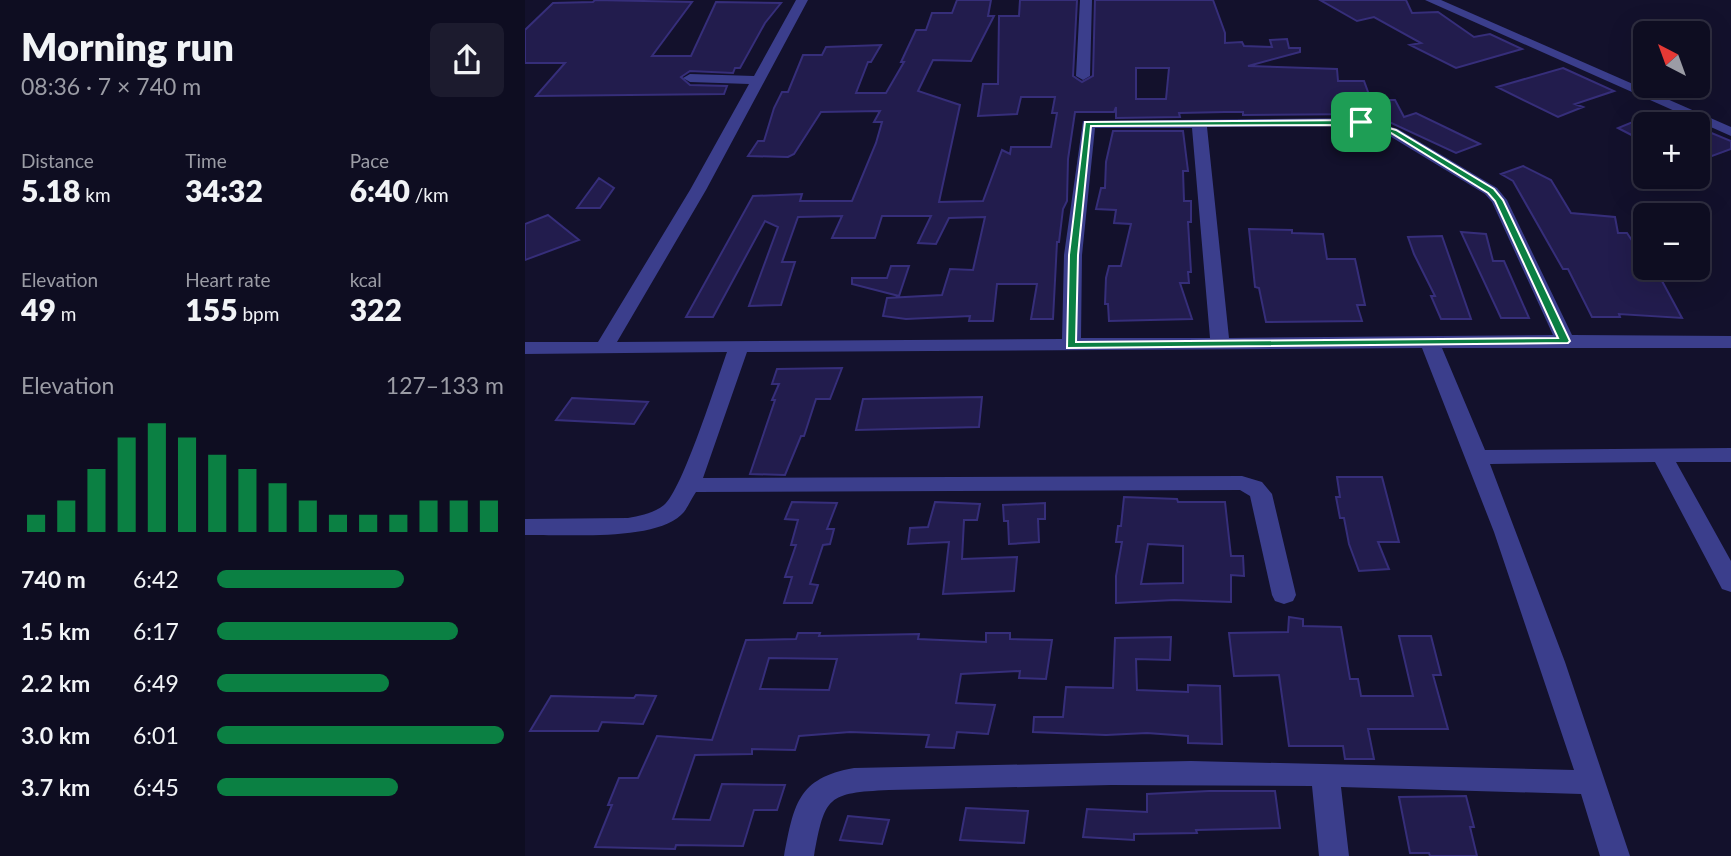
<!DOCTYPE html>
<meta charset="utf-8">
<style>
:root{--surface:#0e0d21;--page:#1c1b2e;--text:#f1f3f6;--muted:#9b9ca5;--line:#2e2d3f;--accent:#0b8043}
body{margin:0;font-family:Lato,sans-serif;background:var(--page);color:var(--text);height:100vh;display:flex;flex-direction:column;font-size:26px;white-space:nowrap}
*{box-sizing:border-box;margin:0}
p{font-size:23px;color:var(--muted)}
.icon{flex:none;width:38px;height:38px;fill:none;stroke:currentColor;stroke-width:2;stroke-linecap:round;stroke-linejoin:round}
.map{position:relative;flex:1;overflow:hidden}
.details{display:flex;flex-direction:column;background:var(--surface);width:525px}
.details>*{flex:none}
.needle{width:46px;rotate:319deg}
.buttons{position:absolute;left:1108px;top:21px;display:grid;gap:14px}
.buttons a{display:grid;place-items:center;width:77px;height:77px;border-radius:10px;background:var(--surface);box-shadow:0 7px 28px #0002,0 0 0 2px var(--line);font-size:35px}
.pin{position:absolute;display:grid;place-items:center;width:60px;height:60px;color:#fff;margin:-30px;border-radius:14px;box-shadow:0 4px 10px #0006}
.round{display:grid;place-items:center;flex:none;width:74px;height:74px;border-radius:10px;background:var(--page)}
.headline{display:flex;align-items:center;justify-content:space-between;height:119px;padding:0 21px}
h1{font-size:38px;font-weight:800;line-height:52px}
.figures{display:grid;grid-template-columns:repeat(3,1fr);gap:10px;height:119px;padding:7px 21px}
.figures div{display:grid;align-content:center}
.figures b{font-size:30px;font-weight:800}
.figures small{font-size:19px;font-weight:400}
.figures p{font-size:19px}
.chart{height:196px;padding:14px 21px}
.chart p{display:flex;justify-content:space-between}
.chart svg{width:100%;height:126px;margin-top:7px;stroke:var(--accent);stroke-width:6}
ul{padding:0 21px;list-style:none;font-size:23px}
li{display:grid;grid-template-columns:112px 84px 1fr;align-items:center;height:52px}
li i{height:18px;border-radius:9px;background:var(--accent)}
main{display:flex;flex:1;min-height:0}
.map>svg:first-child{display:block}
.building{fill:#221c4d;stroke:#362e7a;stroke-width:2;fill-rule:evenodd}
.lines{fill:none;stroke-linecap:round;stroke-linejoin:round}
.minor{fill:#3b3e8c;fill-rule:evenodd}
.route{fill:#0b8043;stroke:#fff;stroke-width:2;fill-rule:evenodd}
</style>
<main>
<section class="details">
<div class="headline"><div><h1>Morning run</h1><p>08:36 · 7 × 740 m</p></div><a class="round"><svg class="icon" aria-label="share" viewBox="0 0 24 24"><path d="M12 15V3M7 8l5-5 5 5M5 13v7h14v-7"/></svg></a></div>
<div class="figures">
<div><p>Distance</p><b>5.18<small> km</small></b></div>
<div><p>Time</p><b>34:32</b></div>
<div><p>Pace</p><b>6:40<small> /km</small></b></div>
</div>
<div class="figures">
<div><p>Elevation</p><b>49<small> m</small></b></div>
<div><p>Heart rate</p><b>155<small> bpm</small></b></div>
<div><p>kcal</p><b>322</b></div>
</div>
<div class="chart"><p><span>Elevation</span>127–133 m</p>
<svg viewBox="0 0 160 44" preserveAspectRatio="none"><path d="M5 44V38M15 44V33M25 44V22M35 44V11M45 44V6M55 44V11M65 44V17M75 44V22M85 44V27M95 44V33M105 44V38M115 44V38M125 44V38M135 44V33M145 44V33M155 44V33"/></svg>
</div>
<ul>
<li><b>740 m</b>6:42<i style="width:65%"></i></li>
<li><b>1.5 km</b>6:17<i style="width:84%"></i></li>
<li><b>2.2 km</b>6:49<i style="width:60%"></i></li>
<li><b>3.0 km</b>6:01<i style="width:100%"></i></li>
<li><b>3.7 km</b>6:45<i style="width:63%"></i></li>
</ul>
</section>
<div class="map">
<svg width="1206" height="856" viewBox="0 0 1206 856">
<rect width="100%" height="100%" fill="#13112c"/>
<!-- building -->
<path class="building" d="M70,0L167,2L127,56H166L191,2L256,3L240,23L215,68H210L208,73L165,71L156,77L165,85L202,86L199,94L11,96L40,63H0V30L28,3L68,2Z
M432,0H466L463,16H469L446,61L408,60L393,91L435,105L414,202L458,201L477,150L485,154L486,147H526L532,113H527L530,97H496L492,114L453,116L458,84H473L474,16H494L495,0H552L548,76L557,82L568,76L570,0H688L700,33V43L717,42L719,46L747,47L745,40L762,39L764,48H775V52L723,66L812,69L813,81H839L846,100H870L879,117L891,113L955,144L931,153L847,114L718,115V112H700L654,113L655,117L591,118V107L589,112H550L543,159L542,201L538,209L534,242H532L528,319H506L512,284H472L468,321H444L445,316L381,319L358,316L362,298L417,295L425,269L448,270L460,217L424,218L411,244L393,243L406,216H357L350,238H307L317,216L273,217L257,262H270L256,305L224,306L253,227L240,221L188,317H161L228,196L277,194L275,201H327L351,143L357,122H349L355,111L296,112L269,154L263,157L223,156L233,141H239L249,108L257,92H263L278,55H297L301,47L356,45L346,62H343L331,93H361L379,62H376L391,30H401L407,13H427ZM611,68H644L641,99H611Z
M795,0H881L887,13L913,12L949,37L965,34L997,49L931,68L885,45L896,43L849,17L832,21Z
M1038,68L1089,91L1050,104L1058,107L1033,117L972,87Z
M1120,117V142L1093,128Z
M1172,127L1206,141V149L1187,156L1172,150Z
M588,131H658L663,171H658L659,201H666V222H663L666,272H663L664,283H655L667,319L584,321L583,304H580L581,278L584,266H596L606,224L589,223L591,210L571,209L576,188H580L581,162Z
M998,166L1026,180L1046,213L1090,217L1093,233H1102L1110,245H1120V268H1130L1157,318L1094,314L1095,317H1067L1043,269H1038L988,181L976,174Z
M74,178L89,188L75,208H52Z
M23,215L54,240L0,260V224Z
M724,229L767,230V233L798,234L802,259H830L840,305H832L837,321L741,322L734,288L730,287Z
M936,232L961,234L968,261H979L1004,318H976Z
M917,236L946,319H916L906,296H910L889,254L883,237Z
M366,266H384L374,296L327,284V278H362Z
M317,368L305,399H291L279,436H276L260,475L225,474L250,400H247L254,384H247L252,369Z
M457,397L454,427L331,430L338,399Z
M47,398L123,402L109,424L31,420Z
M812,477H857L874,542H853L864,569L834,571L824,544L819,518H815L811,497H815Z
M599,497L652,499L653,502H700L706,556H718L719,576L706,575V602L649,600L591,603V576L597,542H591L593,526H596ZM623,544L658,546V583L616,584Z
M267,502L312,503L302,529H309L305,544L298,545L285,584L293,585L287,603H259L267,577H260L271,545H266L273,520L260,519Z
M410,502L455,504L452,520H439L437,559L492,557L489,591L418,594L424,542L383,544L385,528L403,527Z
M520,503V519H513L514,542L484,544L483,521H479L478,505Z
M764,617L778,619V626L816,627L825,679H833L836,696H888L874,636H906L916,675H908L923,729H843L849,759H820L818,746H764L754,675L709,676L704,633L763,632Z
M273,633H295L294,636L394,634L393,639L461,642V633H485V639L527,640L521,679L494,678L495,671L436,674L431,703L470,705L463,734L432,732L429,748L401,747L404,735L325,732L274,736L270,750L227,749V754L170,755L148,819L185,820L197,784L260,785L252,810H229L218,846L151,845L150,849L70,847L87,805H83L94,778H113L132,736L187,740L221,640L271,639ZM244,658L312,659L304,690L235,689Z
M646,637L645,660L611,659L612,690L663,692V685L695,686L697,744L663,743V736L622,733L581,735L508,732L509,717H538L541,687L588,688L590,638Z
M111,695L131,696L118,724L77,722L73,731H5L26,696L109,698Z
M684,791H750L755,828L671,830L672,833L609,834V840L558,837L562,809L622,812V794Z
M941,796L949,827H945L952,856H905L904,853H885L874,797Z
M441,808L503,811L499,843L435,840Z
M323,816L364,820L357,844L315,840Z"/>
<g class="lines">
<!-- minor -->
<path class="minor" d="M271,0H283L181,190L92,342L537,339L539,255L558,121L836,118L873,129L972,188L982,200L1047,335L1206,336V348H917L960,450L1206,448V462H1151L1206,561V592L1197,589L1130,462L965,464L1040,662L1105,856H1075L1056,794L816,787L824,856H794L787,786L586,785L364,790C302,793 300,796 289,856H259C269,805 272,778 329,768L666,761L1049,770L969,532L897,348L222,352L178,478L717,476L737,482L747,494L771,595L768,601L759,604L750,601L747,595L725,496L715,490L171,492C166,499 162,510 156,515C127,542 39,534 0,535V519L103,518C115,516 129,513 139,505C157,491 192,380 202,352L0,354V342H73L165,190L224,84L165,82L158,78L165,74L229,76ZM835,126L863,135L960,194L967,202L1028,335L704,338L682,127ZM570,128H667L685,338H556L557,255Z
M555,0H567L565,76L558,80L551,76Z
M900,0H916L1206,127V136Z"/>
</g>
<!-- route -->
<path class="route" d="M836,120L871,130L969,189L978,200L1045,341L1043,343L542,348L544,255L560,122ZM836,125L866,133L963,193L970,201L1033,338L551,342L553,255L566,126Z"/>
</svg>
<div class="buttons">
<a><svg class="needle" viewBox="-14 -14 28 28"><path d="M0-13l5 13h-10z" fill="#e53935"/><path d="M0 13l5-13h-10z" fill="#9b9ca5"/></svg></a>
<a>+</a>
<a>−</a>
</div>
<div class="pin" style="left:836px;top:122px;background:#1e9e55"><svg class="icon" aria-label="arrive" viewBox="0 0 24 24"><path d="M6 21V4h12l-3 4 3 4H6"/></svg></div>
</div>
</main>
